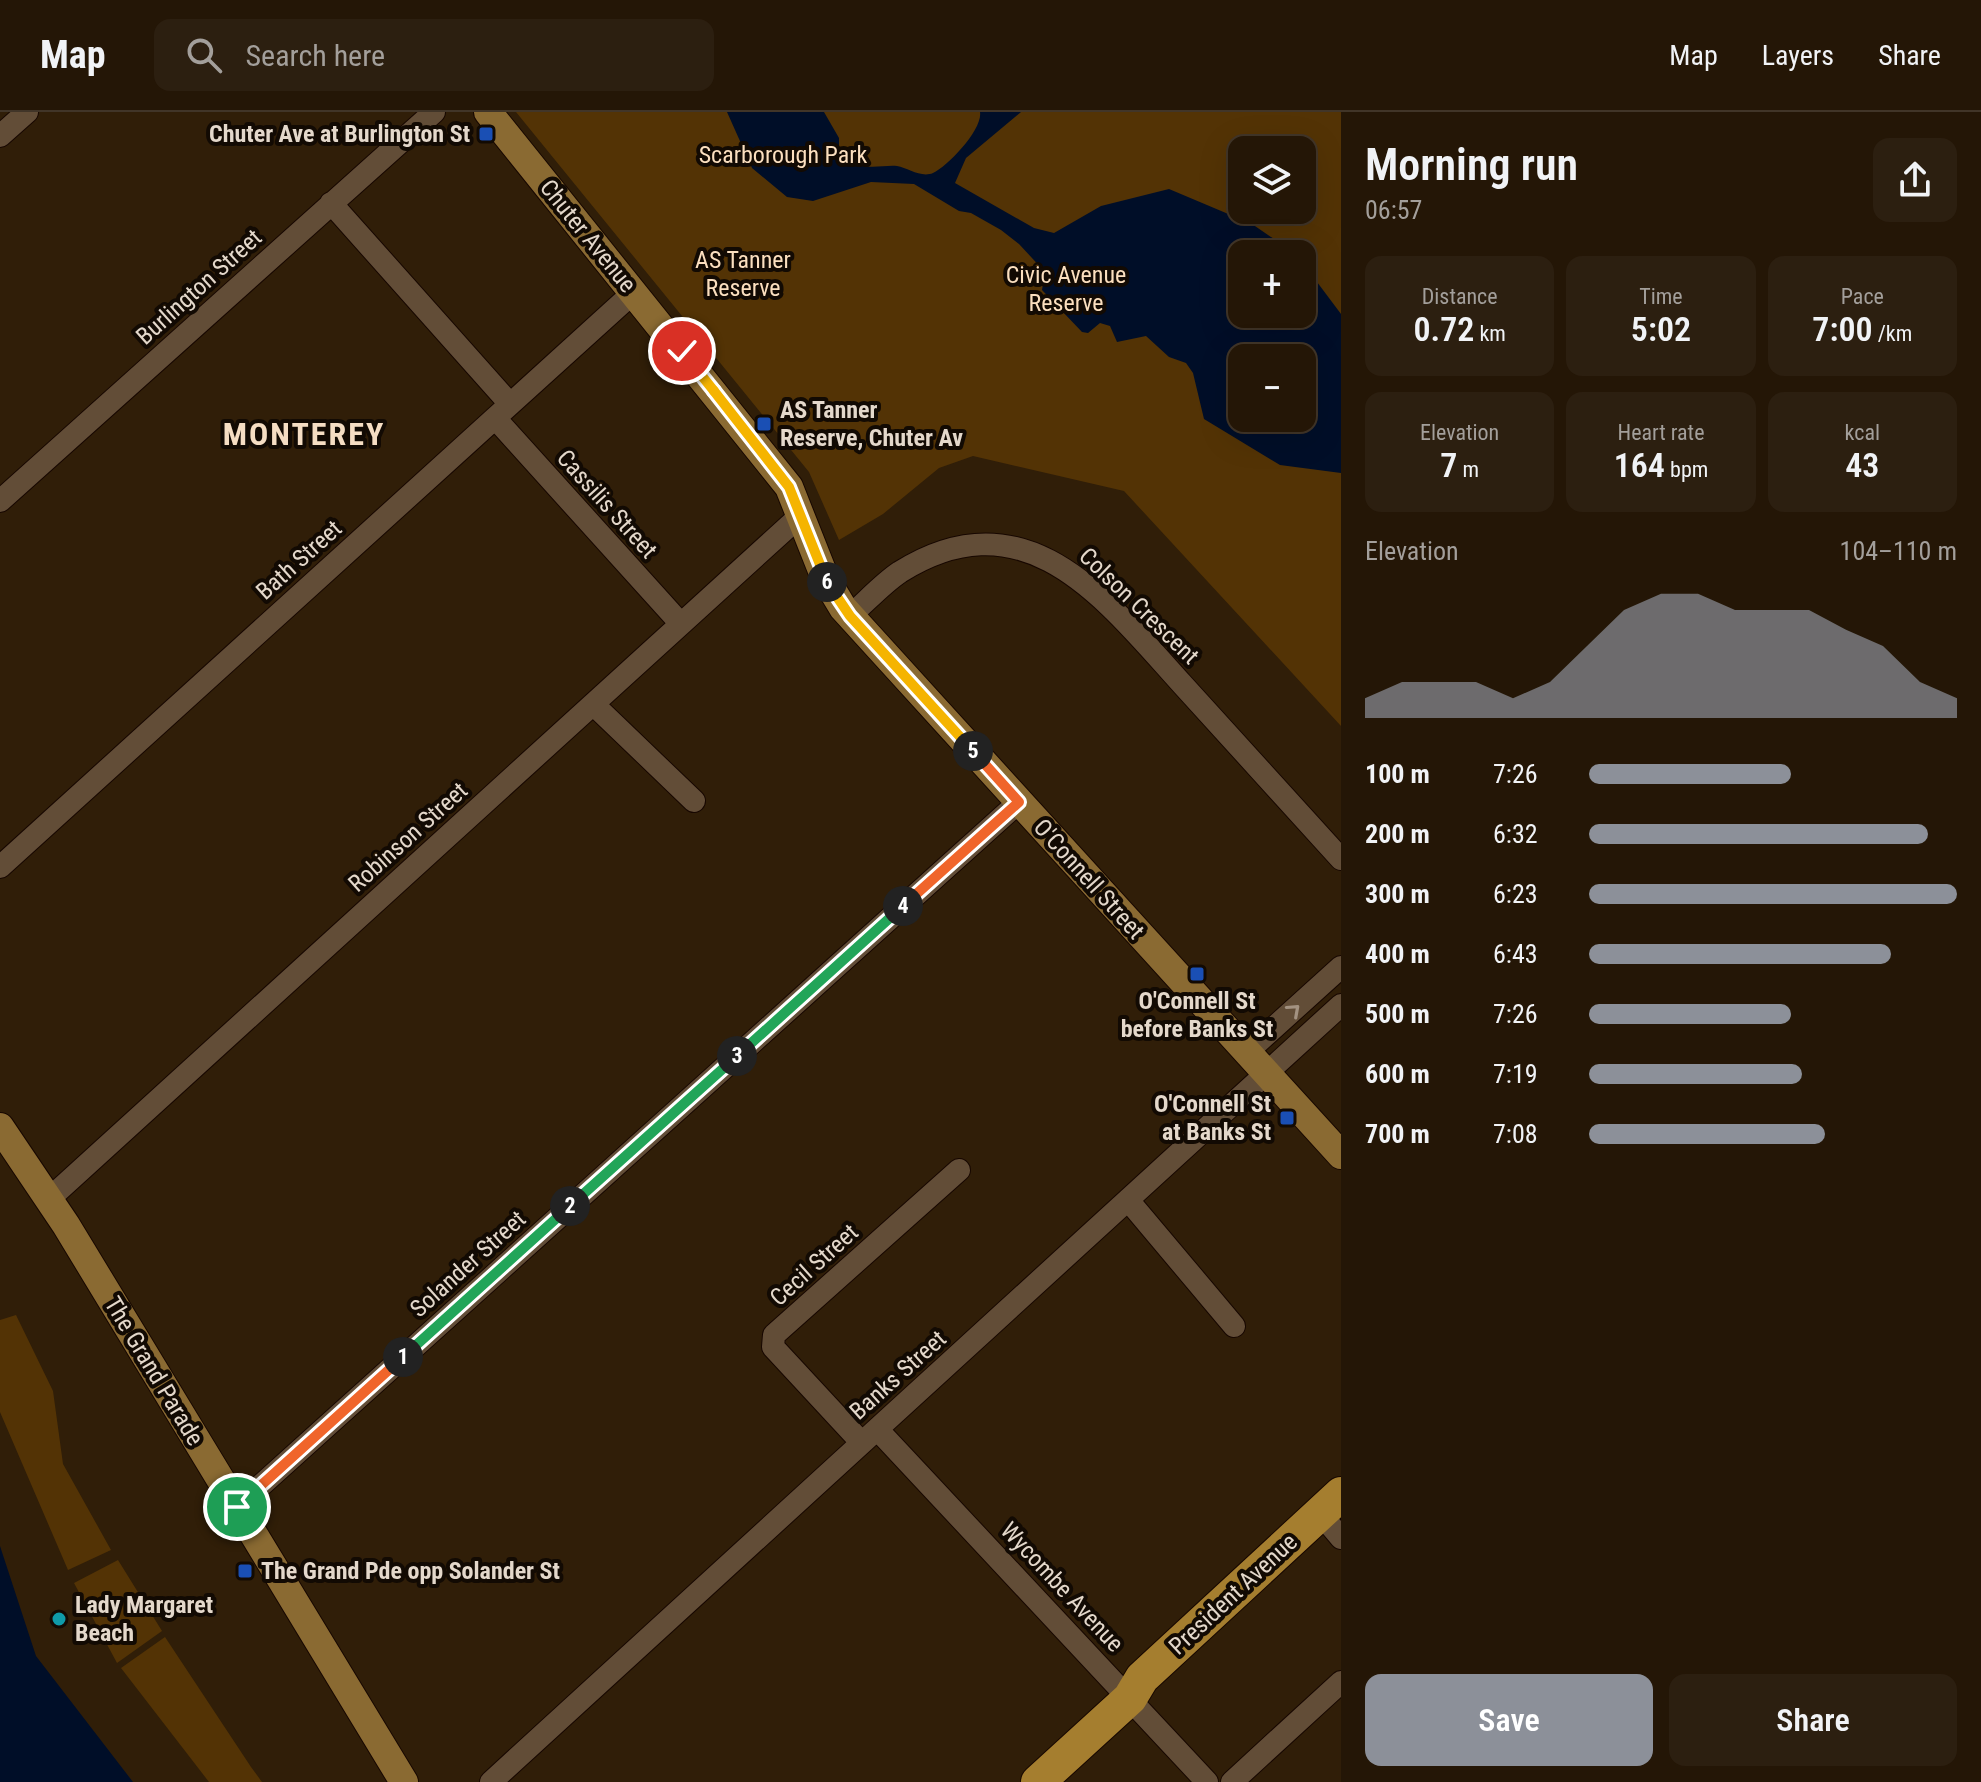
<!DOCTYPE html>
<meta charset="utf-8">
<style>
:root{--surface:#241606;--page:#2c1f10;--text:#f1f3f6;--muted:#a39f9b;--line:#413528;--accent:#8c9099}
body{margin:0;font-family:"Roboto Condensed",sans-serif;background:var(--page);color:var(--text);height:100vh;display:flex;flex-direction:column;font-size:30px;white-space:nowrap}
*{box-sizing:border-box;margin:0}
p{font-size:26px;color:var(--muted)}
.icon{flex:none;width:44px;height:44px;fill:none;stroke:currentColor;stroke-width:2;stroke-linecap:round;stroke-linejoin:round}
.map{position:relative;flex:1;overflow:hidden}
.drawer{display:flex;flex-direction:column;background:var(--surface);width:640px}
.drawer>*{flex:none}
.fabs{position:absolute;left:1228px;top:24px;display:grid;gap:16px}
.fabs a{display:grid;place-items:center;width:88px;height:88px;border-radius:16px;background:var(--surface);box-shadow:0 8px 32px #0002,0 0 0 2px var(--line);font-size:40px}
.pin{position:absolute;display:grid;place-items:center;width:68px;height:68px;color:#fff;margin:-34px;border:4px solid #fff;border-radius:50%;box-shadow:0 2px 8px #0007}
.km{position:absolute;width:40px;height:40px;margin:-20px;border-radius:50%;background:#222;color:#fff;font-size:22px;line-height:40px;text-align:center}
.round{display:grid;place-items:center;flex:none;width:84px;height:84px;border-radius:16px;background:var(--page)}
.headline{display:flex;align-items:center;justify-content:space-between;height:136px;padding:0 24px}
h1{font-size:44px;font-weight:600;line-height:60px}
.figures{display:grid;grid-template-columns:repeat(3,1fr);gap:12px;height:136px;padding:8px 24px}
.figures div{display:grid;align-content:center;border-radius:16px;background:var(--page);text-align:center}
.figures b{font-size:34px;font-weight:600}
.figures small{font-size:22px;font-weight:400}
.figures p{font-size:22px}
.chart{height:224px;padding:16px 24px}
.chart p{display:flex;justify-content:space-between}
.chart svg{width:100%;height:144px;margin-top:8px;fill:var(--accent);opacity:.7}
.button{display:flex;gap:16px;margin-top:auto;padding:16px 24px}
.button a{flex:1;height:92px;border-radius:16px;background:var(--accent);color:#fff;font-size:32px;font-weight:600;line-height:92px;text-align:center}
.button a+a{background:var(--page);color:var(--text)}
ul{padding:0 24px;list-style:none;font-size:26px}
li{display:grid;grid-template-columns:128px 96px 1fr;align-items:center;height:60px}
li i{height:20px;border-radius:10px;background:var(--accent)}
header{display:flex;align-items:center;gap:48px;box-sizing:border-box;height:112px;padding:0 40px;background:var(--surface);border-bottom:2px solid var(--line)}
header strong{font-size:38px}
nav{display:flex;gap:44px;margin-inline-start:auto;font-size:28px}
.search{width:560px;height:72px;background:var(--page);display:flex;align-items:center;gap:20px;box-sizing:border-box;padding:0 28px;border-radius:16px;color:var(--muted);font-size:30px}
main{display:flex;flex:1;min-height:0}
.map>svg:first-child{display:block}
.green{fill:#533305;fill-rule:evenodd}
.water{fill:#000e28;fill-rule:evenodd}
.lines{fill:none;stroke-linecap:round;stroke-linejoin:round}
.minor-casing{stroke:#170700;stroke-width:24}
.major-casing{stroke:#170700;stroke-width:30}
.highway-casing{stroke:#170700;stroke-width:36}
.minor{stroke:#624d37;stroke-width:22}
.major{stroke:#8a6a32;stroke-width:28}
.highway{stroke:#a57e2f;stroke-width:34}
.oneway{stroke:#a39281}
.split-1-casing{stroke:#fff;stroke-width:16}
.split-2-casing{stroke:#fff;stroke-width:16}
.split-3-casing{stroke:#fff;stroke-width:16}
.split-4-casing{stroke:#fff;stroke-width:16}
.split-5-casing{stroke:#fff;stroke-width:16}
.split-6-casing{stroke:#fff;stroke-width:16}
.split-7-casing{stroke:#fff;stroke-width:16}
.split-8-casing{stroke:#fff;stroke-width:16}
.split-1{stroke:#f0652b;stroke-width:10}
.split-2{stroke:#22a559;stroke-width:10}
.split-3{stroke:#22a559;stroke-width:10}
.split-4{stroke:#22a559;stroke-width:10}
.split-5{stroke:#f0652b;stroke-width:10}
.split-6{stroke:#f5b400;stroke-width:10}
.split-7{stroke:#f5b400;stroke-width:10}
.split-8{stroke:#f5b400;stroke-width:10}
.transit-dot{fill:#1a4fb4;stroke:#120a03;stroke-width:3}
.culture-dot{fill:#0f9aa8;stroke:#120a03;stroke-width:3}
.labels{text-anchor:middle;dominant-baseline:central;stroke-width:8;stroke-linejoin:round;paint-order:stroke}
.poi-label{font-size:24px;font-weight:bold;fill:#e4d8cb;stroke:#120a03;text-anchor:start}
.park-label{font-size:24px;fill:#fbdfbf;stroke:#120a03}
.street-label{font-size:24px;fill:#e4d8cb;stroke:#120a03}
.district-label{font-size:32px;font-weight:bold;letter-spacing:2px;fill:#f5ddc3;stroke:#120a03}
</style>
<header>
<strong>Map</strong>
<div class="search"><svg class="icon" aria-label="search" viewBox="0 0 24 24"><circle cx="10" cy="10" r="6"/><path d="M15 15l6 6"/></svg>Search here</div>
<nav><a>Map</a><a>Layers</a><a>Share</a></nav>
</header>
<main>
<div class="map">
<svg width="1341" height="1670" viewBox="0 0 1341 1670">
<rect width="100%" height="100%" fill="#301e08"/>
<!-- green -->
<path class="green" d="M516,0H1341V614L1124,379L973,344L939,356L883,402L839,428L809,360ZM1242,38H1302V98H1242ZM1242,142H1302V202H1242ZM1242,246H1302V306H1242Z
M16,1203L53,1279L63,1352L111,1438L68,1458L0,1300V1208Z
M118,1448L162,1519L117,1551L74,1471Z
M165,1525L251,1655L262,1670H209L121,1556Z"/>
<!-- water -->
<path class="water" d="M727,0H824L839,26V40C845,45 852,51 860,53C872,57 885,53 897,54C908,56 921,66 933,61C948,54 983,17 980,0H1021L966,46L955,71L1034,116L1054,121L1101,94L1169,77L1252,112L1296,142H1242V202H1302V150L1341,202V361L1280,353L1204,307L1193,261L1186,251L1169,245L1146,224L1117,230L1110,214L1100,211L1088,221L1082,220L1042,178L1045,160L1019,132L1001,118L971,101L959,99L914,72L871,70L813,89L787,85L752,56ZM1302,246V306H1242V246Z
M0,1434L36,1544L133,1670H0Z"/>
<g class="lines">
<defs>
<path id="minor" d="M0,24L27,0
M331,91L510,292
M495,306L681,512
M0,389L434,0
M850,504C866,490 882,472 900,460C1026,381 1105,487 1182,572C1235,630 1288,689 1341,747
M593,592L694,689
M0,755L634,180
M1247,940L1341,855
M49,1087L802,402
M1128,1088L1234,1214
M877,1317L1207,1670
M862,1331L773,1235L774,1223L959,1058
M237,1395L1019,690
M1320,1401L1341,1426
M491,1670L1341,893
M1232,1670L1341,1570"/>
<path id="major" d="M488,0L789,375L825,466L843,496L1341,1043
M0,1015L66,1113L404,1670"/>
<path id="highway" d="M1038,1670L1130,1586L1142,1566L1341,1382"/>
</defs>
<!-- minor casing -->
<use href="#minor" class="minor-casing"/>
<!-- major casing -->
<use href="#major" class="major-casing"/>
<!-- highway casing -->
<use href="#highway" class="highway-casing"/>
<!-- minor -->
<use href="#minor" class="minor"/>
<!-- major -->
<use href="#major" class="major"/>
<!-- highway -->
<use href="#highway" class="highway"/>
</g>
<!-- one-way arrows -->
<defs><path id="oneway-chevron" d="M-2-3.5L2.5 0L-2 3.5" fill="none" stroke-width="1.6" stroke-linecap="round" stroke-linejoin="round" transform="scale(2)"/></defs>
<use class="oneway" href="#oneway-chevron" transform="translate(1294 898) rotate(-42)"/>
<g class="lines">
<defs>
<path id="split-1" d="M237,1395L403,1245"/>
<path id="split-2" d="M403,1245L570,1094"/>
<path id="split-3" d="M570,1094L737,944"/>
<path id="split-4" d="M737,944L903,794"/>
<path id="split-5" d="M903,794L1019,690L973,639"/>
<path id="split-6" d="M827,470L850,504L973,639"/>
<path id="split-7" d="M714,279L789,375L827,470"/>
<path id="split-8" d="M682,239L714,279"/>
</defs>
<!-- split-1 casing -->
<use href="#split-1" class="split-1-casing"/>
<!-- split-2 casing -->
<use href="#split-2" class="split-2-casing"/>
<!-- split-3 casing -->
<use href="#split-3" class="split-3-casing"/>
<!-- split-4 casing -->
<use href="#split-4" class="split-4-casing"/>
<!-- split-5 casing -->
<use href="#split-5" class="split-5-casing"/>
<!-- split-6 casing -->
<use href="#split-6" class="split-6-casing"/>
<!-- split-7 casing -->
<use href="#split-7" class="split-7-casing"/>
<!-- split-8 casing -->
<use href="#split-8" class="split-8-casing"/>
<!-- split-1 -->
<use href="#split-1" class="split-1"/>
<!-- split-2 -->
<use href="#split-2" class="split-2"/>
<!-- split-3 -->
<use href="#split-3" class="split-3"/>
<!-- split-4 -->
<use href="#split-4" class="split-4"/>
<!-- split-5 -->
<use href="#split-5" class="split-5"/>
<!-- split-6 -->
<use href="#split-6" class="split-6"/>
<!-- split-7 -->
<use href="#split-7" class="split-7"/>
<!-- split-8 -->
<use href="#split-8" class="split-8"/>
</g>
<!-- markers -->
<g class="transit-dot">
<rect x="478" y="14" width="16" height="16" rx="4"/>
<rect x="756" y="304" width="16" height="16" rx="4"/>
<rect x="1189" y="854" width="16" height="16" rx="4"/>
<rect x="1279" y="998" width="16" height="16" rx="4"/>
<rect x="237" y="1451" width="16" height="16" rx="4"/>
</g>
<circle class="culture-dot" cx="59" cy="1507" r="8"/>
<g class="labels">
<!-- poi labels -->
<g class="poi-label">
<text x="470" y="22" text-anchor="end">Chuter Ave at Burlington St</text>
<text x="780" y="298">AS Tanner<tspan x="780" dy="28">Reserve, Chuter Av</tspan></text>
<text x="1197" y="889" text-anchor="middle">O'Connell St<tspan x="1197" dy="28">before Banks St</tspan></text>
<text x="1271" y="992" text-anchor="end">O'Connell St<tspan x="1271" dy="28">at Banks St</tspan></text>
<text x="261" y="1459">The Grand Pde opp Solander St</text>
<text x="75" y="1493">Lady Margaret<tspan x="75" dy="28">Beach</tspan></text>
</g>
<!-- park labels -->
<g class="park-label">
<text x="783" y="43">Scarborough Park</text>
<text x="743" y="148">AS Tanner<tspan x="743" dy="28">Reserve</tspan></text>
<text x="1066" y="163">Civic Avenue<tspan x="1066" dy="28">Reserve</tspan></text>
</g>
<!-- street labels -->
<g class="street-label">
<text transform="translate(588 124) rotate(51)">Chuter Avenue</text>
<text transform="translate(199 175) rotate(-42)">Burlington Street</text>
<text transform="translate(607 392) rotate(48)">Cassilis Street</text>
<text transform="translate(299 448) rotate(-42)">Bath Street</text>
<text transform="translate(1139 494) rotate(44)">Colson Crescent</text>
<text transform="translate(408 725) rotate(-42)">Robinson Street</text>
<text transform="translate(1089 767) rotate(48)">O'Connell Street</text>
<text transform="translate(468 1152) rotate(-42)">Solander Street</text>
<text transform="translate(814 1153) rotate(-42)">Cecil Street</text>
<text transform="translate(154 1259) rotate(59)">The Grand Parade</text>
<text transform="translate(898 1263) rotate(-42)">Banks Street</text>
<text transform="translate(1062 1475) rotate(47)">Wycombe Avenue</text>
<text transform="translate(1233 1482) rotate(-43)">President Avenue</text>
</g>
<!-- district labels -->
<g class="district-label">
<text x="304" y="322">MONTEREY</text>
</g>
</g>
</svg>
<div class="fabs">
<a><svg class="icon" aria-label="layers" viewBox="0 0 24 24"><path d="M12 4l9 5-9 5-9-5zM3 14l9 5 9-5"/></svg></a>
<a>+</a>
<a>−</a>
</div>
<div class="pin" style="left:237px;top:1395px;background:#1e9e55"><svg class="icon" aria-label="arrive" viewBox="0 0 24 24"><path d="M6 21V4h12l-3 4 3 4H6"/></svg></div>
<div class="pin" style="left:682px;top:239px;background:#d93025"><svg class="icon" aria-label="check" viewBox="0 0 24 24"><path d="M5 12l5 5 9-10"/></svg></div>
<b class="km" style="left:403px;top:1245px">1</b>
<b class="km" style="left:570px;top:1094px">2</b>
<b class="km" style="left:737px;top:944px">3</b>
<b class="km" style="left:903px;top:794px">4</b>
<b class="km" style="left:973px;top:639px">5</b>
<b class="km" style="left:827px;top:470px">6</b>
</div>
<section class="drawer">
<div class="headline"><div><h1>Morning run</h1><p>06:57</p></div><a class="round"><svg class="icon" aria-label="share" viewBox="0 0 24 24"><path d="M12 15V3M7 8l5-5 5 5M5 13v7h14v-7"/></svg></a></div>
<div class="figures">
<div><p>Distance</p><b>0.72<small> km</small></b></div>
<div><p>Time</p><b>5:02</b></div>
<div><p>Pace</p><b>7:00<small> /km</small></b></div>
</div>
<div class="figures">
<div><p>Elevation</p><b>7<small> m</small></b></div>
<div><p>Heart rate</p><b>164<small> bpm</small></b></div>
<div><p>kcal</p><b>43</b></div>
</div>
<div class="chart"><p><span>Elevation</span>104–110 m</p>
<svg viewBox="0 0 160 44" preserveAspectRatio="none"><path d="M0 44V38L10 33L20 33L30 33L40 38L50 33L60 22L70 11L80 6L90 6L100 11L110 11L120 11L130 17L140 22L150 33L160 38V44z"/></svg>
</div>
<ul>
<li><b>100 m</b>7:26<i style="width:55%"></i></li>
<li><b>200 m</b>6:32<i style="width:92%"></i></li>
<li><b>300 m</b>6:23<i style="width:100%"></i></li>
<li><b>400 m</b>6:43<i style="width:82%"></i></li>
<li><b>500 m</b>7:26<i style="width:55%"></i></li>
<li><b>600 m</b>7:19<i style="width:58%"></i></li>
<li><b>700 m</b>7:08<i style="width:64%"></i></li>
</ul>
<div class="button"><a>Save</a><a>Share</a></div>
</section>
</main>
